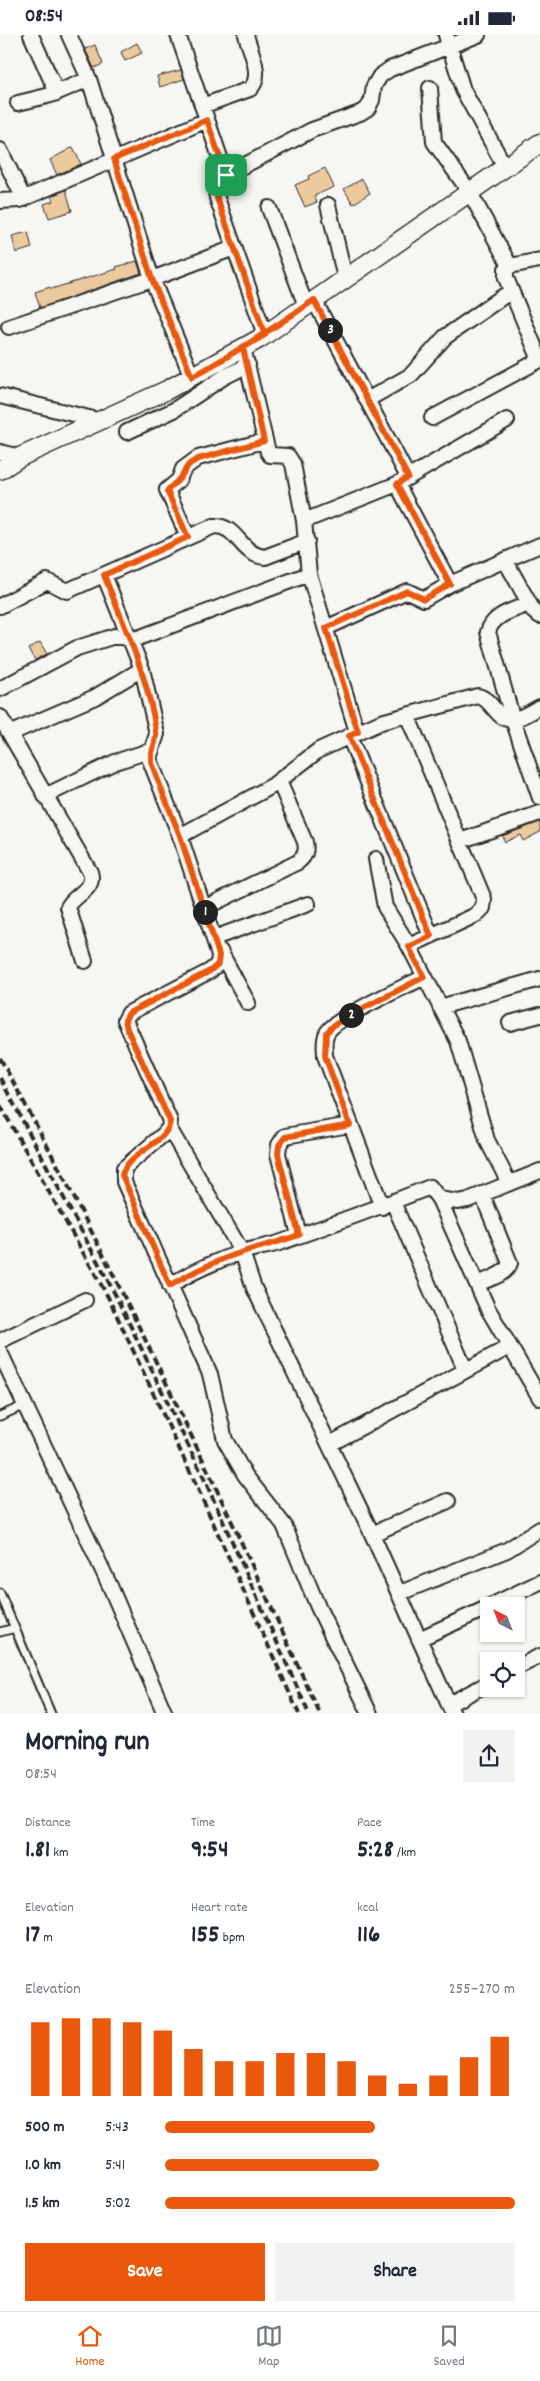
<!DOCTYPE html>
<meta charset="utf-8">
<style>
:root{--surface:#fff;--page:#f2f2f3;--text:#1f2937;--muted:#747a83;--line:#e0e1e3;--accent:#ea580c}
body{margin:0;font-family:Dekko,sans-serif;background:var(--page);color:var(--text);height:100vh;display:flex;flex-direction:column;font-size:19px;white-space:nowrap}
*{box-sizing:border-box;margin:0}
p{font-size:16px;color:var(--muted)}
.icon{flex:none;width:28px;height:28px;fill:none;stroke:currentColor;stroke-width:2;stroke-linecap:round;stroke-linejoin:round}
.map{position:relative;height:1678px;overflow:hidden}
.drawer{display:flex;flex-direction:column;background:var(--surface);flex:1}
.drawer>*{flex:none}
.needle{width:32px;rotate:318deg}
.fabs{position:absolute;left:480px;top:1562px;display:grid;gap:10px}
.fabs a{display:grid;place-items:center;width:45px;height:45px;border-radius:0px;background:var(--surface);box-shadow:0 1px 4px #0004;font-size:25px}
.pin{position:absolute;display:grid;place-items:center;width:42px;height:42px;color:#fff;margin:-21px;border-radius:10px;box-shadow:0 2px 8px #0006}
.km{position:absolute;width:25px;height:25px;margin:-12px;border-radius:50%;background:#222;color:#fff;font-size:14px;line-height:25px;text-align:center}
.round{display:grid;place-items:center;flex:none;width:52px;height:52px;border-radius:0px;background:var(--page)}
.summary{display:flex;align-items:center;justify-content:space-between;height:85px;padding:0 25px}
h1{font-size:28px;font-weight:700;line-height:38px}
.figures{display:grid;grid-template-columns:repeat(3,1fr);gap:8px;height:85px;padding:5px 25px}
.figures div{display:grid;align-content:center}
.figures b{font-size:25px;font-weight:700}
.figures small{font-size:14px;font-weight:400}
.figures p{font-size:14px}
.chart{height:140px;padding:10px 25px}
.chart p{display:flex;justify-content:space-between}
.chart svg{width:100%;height:90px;margin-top:5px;stroke:var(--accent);stroke-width:6}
.action{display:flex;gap:10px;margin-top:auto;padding:10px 25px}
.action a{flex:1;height:58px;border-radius:0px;background:var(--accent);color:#fff;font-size:20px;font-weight:700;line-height:58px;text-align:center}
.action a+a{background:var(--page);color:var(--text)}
ul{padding:0 25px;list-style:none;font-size:16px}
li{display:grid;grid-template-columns:80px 60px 1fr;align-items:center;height:38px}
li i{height:12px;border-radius:6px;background:var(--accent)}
.status{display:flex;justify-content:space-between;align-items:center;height:35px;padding:0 25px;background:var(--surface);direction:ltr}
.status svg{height:14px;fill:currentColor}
.menu{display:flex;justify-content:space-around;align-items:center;height:70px;border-top:1px solid var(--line);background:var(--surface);font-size:14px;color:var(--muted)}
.menu a{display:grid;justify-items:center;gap:2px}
.menu .current{color:var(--accent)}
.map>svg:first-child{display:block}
.building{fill:#edca9e;stroke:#2b2b2b}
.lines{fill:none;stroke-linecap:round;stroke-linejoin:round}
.service-casing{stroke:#2b2b2b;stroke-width:11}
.minor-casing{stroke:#2b2b2b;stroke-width:18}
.tertiary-casing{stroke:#2b2b2b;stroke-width:21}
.service{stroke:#f6f6f2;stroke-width:7}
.minor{stroke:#f6f6f2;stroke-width:14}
.tertiary{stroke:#f6f6f2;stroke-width:18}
.rail{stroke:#2b2b2b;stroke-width:4;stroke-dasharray:8 4;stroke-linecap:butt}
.route-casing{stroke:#fff;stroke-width:10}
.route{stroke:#ea580c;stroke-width:6}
</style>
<div class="status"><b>08:54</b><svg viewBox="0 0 49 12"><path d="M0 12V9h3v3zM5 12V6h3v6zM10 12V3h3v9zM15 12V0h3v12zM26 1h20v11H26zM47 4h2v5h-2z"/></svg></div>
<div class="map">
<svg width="540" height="1679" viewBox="0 0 540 1679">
<rect width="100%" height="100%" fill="#f6f6f2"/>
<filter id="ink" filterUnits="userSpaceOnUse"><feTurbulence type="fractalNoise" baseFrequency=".02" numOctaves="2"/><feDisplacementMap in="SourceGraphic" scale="10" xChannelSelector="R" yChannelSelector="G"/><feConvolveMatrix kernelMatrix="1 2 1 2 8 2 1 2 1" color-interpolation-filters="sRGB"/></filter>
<g filter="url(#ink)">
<!-- building -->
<path class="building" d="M137,8L142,18L125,26L121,17Z
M95,10L103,29L94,33L85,14Z
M181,35L184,44L160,52L157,41Z
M73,112L81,129L57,140L50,125Z
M325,133L334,152L314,161L317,167L305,172L295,150L309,144L308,141Z
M362,144L370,158L353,169L344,154Z
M66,155L72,176L49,183L44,169L53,166L51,161Z
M28,197L32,213L16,218L12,201Z
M137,226L141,238L40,273L35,257L50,252L51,254L117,234L116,232Z
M40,607L47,619L35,625L28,614Z
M540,787V797L523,806L520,800L505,807L502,801Z"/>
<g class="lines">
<defs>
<path id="service" d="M0,1381L25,1370
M0,1558L51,1679
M0,1597L15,1593"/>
<path id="minor" d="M31,0L57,58
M69,0L89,44L152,244L192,342
M178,0L226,140
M446,0L463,55L505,132
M430,53L434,107L469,156L510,231
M18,68L51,60L89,44
M202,71L250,54C264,41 250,16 246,0
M0,115L24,164
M0,166L20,165L207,85
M328,170L345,243
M269,173L306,271
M540,225L510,231L506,234V243L540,325
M314,265L408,442
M9,292L152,244L234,213
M265,300L217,163C215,152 218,147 226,140L312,95L360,78L368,73L372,65L374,51L380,41L390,34L478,0
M243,313L268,417L270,420L288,421L293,429L304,486L309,539L357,697
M0,361L101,386
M367,365L411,340L445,302L511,256
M432,383L540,325
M127,397L174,375L224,342L248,330
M0,417L20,422
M397,449L450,549
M304,486L397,449L507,385
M188,502L167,455L179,445L183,434L198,423L264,406
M505,525L534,577L540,581
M104,540L142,634L157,699L149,723L180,801L219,920L218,929L210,936L129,978L125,985L170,1086L169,1093L164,1099L124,1133V1147L210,1339L225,1405L245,1440L284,1490L318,1572L370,1679
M528,569C513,576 493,579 488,597L513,685L540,763
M0,571L47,546L67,556L214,491C238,490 240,520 265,522L307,506
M326,593L407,556L424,564L450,549L540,510
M0,654L77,613L115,601L130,604L138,603L309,539
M407,680L484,864L483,873L476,880L409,911
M0,682L90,837C96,855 75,858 68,872L85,926
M11,698L95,662L142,634
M349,701L431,901
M45,761L115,727L152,715
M180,801L272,751L319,715L381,687L478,661C493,664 497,688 514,684C522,683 532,676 540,672
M460,806L540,778
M376,824L385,872L409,911L458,1006L487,1105L509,1148
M204,873L298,827C305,821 307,816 305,807L279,746
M214,903L308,869
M220,916L248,968
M440,972L540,944
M510,988L540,980
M169,1093L242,1217L254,1253L372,1499L453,1679
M439,1164L488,1274L540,1363
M393,1167L465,1334
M382,1172L325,1021C325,1014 323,1005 327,998C334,983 406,951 425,942
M299,1200L278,1119L279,1110L285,1101L350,1090
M477,1249C488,1244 506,1240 510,1228L482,1159
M170,1251C188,1238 221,1224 242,1217C254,1213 267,1212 279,1208C330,1190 380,1172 430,1152L439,1164L458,1167L468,1165L540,1136
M0,1306L85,1265
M0,1317L110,1551L165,1679
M330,1409L509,1312
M372,1499L448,1466
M400,1558L507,1515L540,1494
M490,1571L540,1547
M419,1604L489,1572
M516,1633L540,1621
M449,1669L489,1648"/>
<path id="tertiary" d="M0,435L20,422L167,355L259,304L540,108"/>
</defs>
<!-- service casing -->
<use href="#service" class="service-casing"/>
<!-- minor casing -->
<use href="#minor" class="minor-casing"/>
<!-- tertiary casing -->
<use href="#tertiary" class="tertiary-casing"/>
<!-- service -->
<use href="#service" class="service"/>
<!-- minor -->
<use href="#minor" class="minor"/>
<!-- tertiary -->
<use href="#tertiary" class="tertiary"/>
<!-- rail -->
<path class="rail" d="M0,1023C117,1236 219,1457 320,1679
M0,1043L116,1261L202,1439L309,1679
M0,1070L108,1262L192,1441L299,1679"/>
</g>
</g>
<g class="lines" filter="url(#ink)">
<defs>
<path id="route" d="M226,140C218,147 215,152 217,163L265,300L243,313L264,406L198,424C184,431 188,433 179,444C176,448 171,451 167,456L188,502L104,540C124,591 148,641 156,696C158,708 148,718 152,730L180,801L219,920L218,929L210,936L129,978L125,985L127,994L170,1086C168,1109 128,1116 122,1140L170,1251C187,1239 223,1223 243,1217C262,1211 280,1207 299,1200L278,1119L279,1110L285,1102L350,1090L325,1021L326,998L334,990L352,979L424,942L409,912L431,901L349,701L358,697L326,593L407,556L424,564L450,549L397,449L408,442L314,265C274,293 235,318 192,342L152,244L114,124L207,85L226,140"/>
</defs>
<!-- route casing -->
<use href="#route" class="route-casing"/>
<!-- route -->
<use href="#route" class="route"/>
</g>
</svg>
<div class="fabs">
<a><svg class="needle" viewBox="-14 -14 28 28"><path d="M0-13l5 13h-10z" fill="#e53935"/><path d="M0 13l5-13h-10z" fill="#747a83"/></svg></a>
<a><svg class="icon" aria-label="locate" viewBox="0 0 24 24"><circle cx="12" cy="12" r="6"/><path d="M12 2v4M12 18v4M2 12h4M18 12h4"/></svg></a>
</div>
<div class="pin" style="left:226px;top:140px;background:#1e9e55"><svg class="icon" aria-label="arrive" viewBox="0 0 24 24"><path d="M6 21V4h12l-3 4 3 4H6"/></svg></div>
<b class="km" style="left:205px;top:877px">1</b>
<b class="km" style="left:351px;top:980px">2</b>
<b class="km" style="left:330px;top:295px">3</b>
</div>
<section class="drawer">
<div class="summary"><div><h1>Morning run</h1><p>08:54</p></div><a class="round"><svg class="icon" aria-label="share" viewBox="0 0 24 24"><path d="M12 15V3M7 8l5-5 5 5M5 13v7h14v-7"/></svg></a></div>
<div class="figures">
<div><p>Distance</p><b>1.81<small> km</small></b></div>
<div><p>Time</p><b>9:54</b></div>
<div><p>Pace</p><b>5:28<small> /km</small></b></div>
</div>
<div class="figures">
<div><p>Elevation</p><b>17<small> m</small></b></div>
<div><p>Heart rate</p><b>155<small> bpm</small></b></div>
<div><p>kcal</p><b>116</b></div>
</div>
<div class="chart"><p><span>Elevation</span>255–270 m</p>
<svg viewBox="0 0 160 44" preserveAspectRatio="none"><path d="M5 44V8M15 44V6M25 44V6M35 44V8M45 44V12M55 44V21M65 44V27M75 44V27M85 44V23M95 44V23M105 44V27M115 44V34M125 44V38M135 44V34M145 44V25M155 44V15"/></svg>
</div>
<ul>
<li><b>500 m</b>5:43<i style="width:60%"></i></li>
<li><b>1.0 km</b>5:41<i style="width:61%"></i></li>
<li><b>1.5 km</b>5:02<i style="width:100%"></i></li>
</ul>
<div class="action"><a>Save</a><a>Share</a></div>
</section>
<nav class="menu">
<a class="current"><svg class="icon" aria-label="home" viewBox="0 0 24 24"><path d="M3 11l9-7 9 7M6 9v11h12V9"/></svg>Home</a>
<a><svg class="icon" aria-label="map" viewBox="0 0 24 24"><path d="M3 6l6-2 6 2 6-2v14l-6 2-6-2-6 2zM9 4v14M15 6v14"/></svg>Map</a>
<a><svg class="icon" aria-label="saved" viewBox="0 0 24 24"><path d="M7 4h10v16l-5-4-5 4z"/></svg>Saved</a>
</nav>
